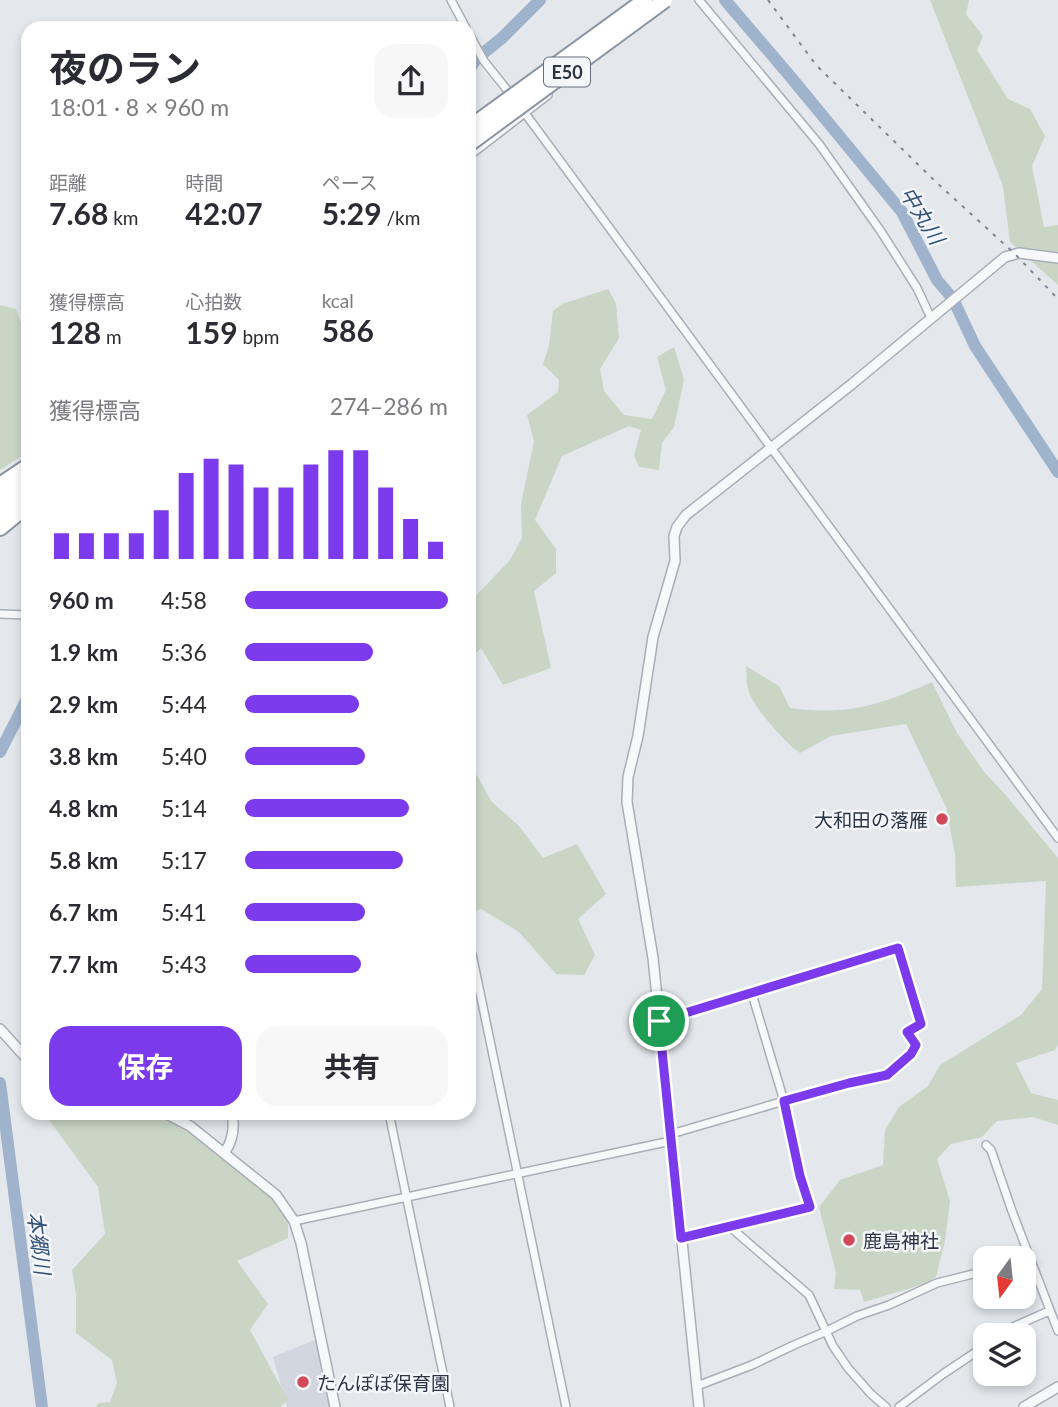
<!DOCTYPE html>
<html lang="ja">
<meta charset="utf-8">
<style>
:root{--surface:#fff;--page:#f7f7f7;--text:#2b2b33;--muted:#7c7c81;--accent:#7c3aed}
body{margin:0;font-family:Lato,"Noto Sans JP",sans-serif;background:var(--page);color:var(--text);height:100vh;display:flex;flex-direction:column;font-size:26px;white-space:nowrap}
*{box-sizing:border-box;margin:0}
p{font-size:23px;color:var(--muted)}
.icon{flex:none;width:38px;height:38px;fill:none;stroke:currentColor;stroke-width:2;stroke-linecap:round;stroke-linejoin:round}
.map{position:relative;flex:1;overflow:hidden}
.details{position:absolute;left:21px;top:21px;width:455px;height:1099px;display:flex;flex-direction:column;background:var(--surface);border-radius:21px;box-shadow:0 4px 10px #0003}
.details>*{flex:none}
.needle{width:46px;rotate:195deg}
.tools{position:absolute;left:973px;top:1246px;display:grid;gap:14px}
.tools a{display:grid;place-items:center;width:63px;height:63px;border-radius:14px;background:var(--surface);box-shadow:0 4px 10px #0003;font-size:35px}
.pin{position:absolute;display:grid;place-items:center;width:60px;height:60px;color:#fff;margin:-30px;border:4px solid #fff;border-radius:50%;box-shadow:0 2px 7px #0007}
.round{display:grid;place-items:center;flex:none;width:74px;height:74px;border-radius:21px;background:var(--page)}
.overview{display:flex;align-items:center;justify-content:space-between;height:119px;padding:0 28px}
h1{font-size:38px;font-weight:700;line-height:52px}
.metrics{display:grid;grid-template-columns:repeat(3,1fr);gap:10px;height:119px;padding:7px 28px}
.metrics div{display:grid;align-content:center}
.metrics b{font-size:30px;font-weight:700}
.metrics small{font-size:19px;font-weight:400}
.metrics p{font-size:19px}
.chart{height:196px;padding:14px 28px}
.chart p{display:flex;justify-content:space-between}
.chart svg{width:100%;height:126px;margin-top:7px;stroke:var(--accent);stroke-width:6}
.cta{display:flex;gap:14px;margin-top:auto;padding:14px 28px}
.cta a{flex:1;height:80px;border-radius:21px;background:var(--accent);color:#fff;font-size:28px;font-weight:700;line-height:80px;text-align:center}
.cta a+a{background:var(--page);color:var(--text)}
ul{padding:0 28px;list-style:none;font-size:23px}
li{display:grid;grid-template-columns:112px 84px 1fr;align-items:center;height:52px}
li i{height:18px;border-radius:9px;background:var(--accent)}
.map>svg:first-child{display:block}
.built{fill:#d2d6de}
.green{fill:#c9d6c5}
.lines{fill:none;stroke-linecap:round;stroke-linejoin:round}
.river{stroke:#9fb4cc;stroke-width:12}
.minor-casing{stroke:#a9aeb7;stroke-width:10}
.tertiary-casing{stroke:#a9aeb7;stroke-width:12}
.motorway-casing{stroke:#8b94a3;stroke-width:18}
.minor{stroke:#f7f8fa;stroke-width:7}
.tertiary{stroke:#f7f8fa;stroke-width:9}
.motorway{stroke:#fff;stroke-width:14}
.rail{stroke:#7d8696;stroke-width:2;stroke-dasharray:3.5 7;stroke-linecap:butt}
.motorway-bridge-casing{stroke:#8b94a3;stroke-width:18;stroke-linecap:butt}
.motorway-bridge{stroke:#fff;stroke-width:14}
.route-casing{stroke:#fff;stroke-width:14}
.route{stroke:#7c3aed;stroke-width:9}
.poi-dot{fill:#d1495b;stroke:#f4f6f9;stroke-width:2.5}
.labels{text-anchor:middle;dominant-baseline:central;stroke-width:5;stroke-linejoin:round;paint-order:stroke}
.shield{fill:#f4f6f9;stroke:#676e7b;stroke-width:2}
.shield-label{font-size:18px;font-weight:bold;fill:#2b3445}
.poi-label{font-size:19px;fill:#2b3445;stroke:#f4f6f9;text-anchor:start}
.water-label{font-size:21px;font-style:italic;fill:#34527a;stroke:#f4f6f9}
</style>
<div class="map">
<svg width="1058" height="1407" viewBox="0 0 1058 1407">
<rect width="100%" height="100%" fill="#e4e7ec"/>
<!-- built -->
<path class="built" d="M317,1339L331,1407H287L273,1357Z"/>
<!-- green -->
<path class="green" d="M930,0H969L966,14L983,36L977,50L1008,99L1030,109L1045,136L1032,166L1044,227L1058,225V285L1010,242L1003,186Z
M608,289L616,303L619,338L600,369L604,391L624,415L652,419L666,390L657,357L674,347L684,380L674,427L662,443L659,470L639,467L634,456L641,430L629,426L562,456L535,520L556,549V573L534,591L551,668L503,685L481,648L469,661V603L510,560L522,538L521,504L534,441L527,415L558,392L559,380L543,364L549,346L553,311L562,304Z
M0,305L16,309L28,344V452L0,470Z
M746,666L779,686L790,708C848,716 880,705 932,682L957,733L985,773L1003,792L1058,858V1045L1055,1050L1016,1063L1031,1093L1058,1100V1125L1033,1117L997,1121L982,1137L951,1144L937,1159L950,1201L945,1241L936,1277L927,1283L864,1302L860,1290L834,1289L836,1273L819,1207L840,1180L883,1165L885,1130L899,1107L928,1086L940,1065L1021,1015L1042,989L1046,881L956,887L955,854L946,807L906,724L831,736L800,753C785,743 752,706 748,689C746,682 747,673 746,666Z
M469,762L492,802L519,826L543,858L577,844L606,894L578,919L595,955L584,975L556,974L519,932L481,909L469,914Z
M44,1113H154L187,1128L223,1159L268,1194L285,1216L288,1224V1238L237,1261L268,1304L250,1330L288,1400L280,1407H96L99,1403L110,1402L117,1383L112,1360L76,1333V1294L72,1270L105,1234L98,1187Z"/>
<g class="lines">
<!-- river -->
<path class="river" d="M725,0L789,75L902,212L937,280L953,299L975,346L1058,472
M469,70L476,59L502,38L540,0
M0,752L28,697
M0,1083L42,1407"/>
<defs>
<path id="minor" d="M451,0L466,28
M699,0L819,144L880,230L917,288L931,318
M469,34L484,61L512,96
M519,105L1058,838
M469,156L548,95
M0,614L28,615
M469,955L472,954L566,1407
M659,1021L898,948L921,1024L907,1032L916,1045L911,1054L887,1075L848,1083L784,1101L671,1134
M389,1113L450,1407
M986,1145L991,1150L1012,1211L1058,1331
M294,1221L671,1141
M730,1227L809,1295L833,1346L848,1368L871,1394L886,1407
M681,1238L810,1207L800,1176L784,1101L752,994
M1000,1335L1006,1330L1049,1311
M697,1386L752,1365L794,1345L827,1331L857,1316L889,1305L937,1283L985,1271
M899,1407L943,1374L985,1346"/>
<path id="tertiary" d="M0,1029L28,1060
M165,1113L190,1126L276,1195L294,1221L301,1243L335,1407
M225,1152C233,1140 235,1128 232,1113
M699,1407L653,958L627,802L628,777L638,736L653,637L675,561L674,536L677,527L686,515L852,384L1005,257L1019,253L1058,258
M1024,1407L1058,1387"/>
<path id="motorway" d="M0,485L28,466
M0,500L28,476
M0,514L28,491
M0,528L28,505"/>
</defs>
<!-- minor casing -->
<use href="#minor" class="minor-casing"/>
<!-- tertiary casing -->
<use href="#tertiary" class="tertiary-casing"/>
<!-- motorway casing -->
<use href="#motorway" class="motorway-casing"/>
<!-- minor -->
<use href="#minor" class="minor"/>
<!-- tertiary -->
<use href="#tertiary" class="tertiary"/>
<!-- motorway -->
<use href="#motorway" class="motorway"/>
<!-- rail -->
<path class="rail" d="M768,0L816,65L936,182L1015,254L1058,299"/>
<defs>
<path id="motorway-bridge" d="M469,128L645,0
M469,144L665,0"/>
</defs>
<!-- motorway-bridge casing -->
<use href="#motorway-bridge" class="motorway-bridge-casing"/>
<!-- motorway-bridge -->
<use href="#motorway-bridge" class="motorway-bridge"/>
</g>
<g class="lines">
<defs>
<path id="route" d="M898,948L921,1024L907,1032L916,1045L911,1054L887,1075L849,1083L784,1101L800,1176L810,1207L681,1238L659,1021Z"/>
</defs>
<!-- route casing -->
<use href="#route" class="route-casing"/>
<!-- route -->
<use href="#route" class="route"/>
</g>
<!-- markers -->
<g class="poi-dot">
<circle cx="942" cy="819" r="7"/>
<circle cx="849" cy="1240" r="7"/>
<circle cx="303" cy="1382" r="7"/>
</g>
<g class="labels">
<!-- shield labels -->
<rect class="shield" x="544" y="57.5" width="46" height="29" rx="5"/>
<g class="shield-label">
<text x="567" y="72">E50</text>
</g>
<!-- poi labels -->
<g class="poi-label">
<text x="928" y="819" text-anchor="end">大和田の落雁</text>
<text x="863" y="1240">鹿島神社</text>
<text x="317" y="1382">たんぽぽ保育園</text>
</g>
<!-- water labels -->
<g class="water-label">
<text transform="translate(923 215) rotate(58)">中丸川</text>
<text transform="translate(40 1243) rotate(83)">本郷川</text>
</g>
</g>
</svg>
<div class="tools">
<a><svg class="needle" viewBox="-14 -14 28 28"><path d="M0-13l5 13h-10z" fill="#e53935"/><path d="M0 13l5-13h-10z" fill="#7c7c81"/></svg></a>
<a><svg class="icon" aria-label="layers" viewBox="0 0 24 24"><path d="M12 4l9 5-9 5-9-5zM3 14l9 5 9-5"/></svg></a>
</div>
<div class="pin" style="left:659px;top:1021px;background:#1e9e55"><svg class="icon" aria-label="arrive" viewBox="0 0 24 24"><path d="M6 21V4h12l-3 4 3 4H6"/></svg></div>
<section class="details">
<div class="overview"><div><h1>夜のラン</h1><p>18:01 · 8 × 960 m</p></div><a class="round"><svg class="icon" aria-label="share" viewBox="0 0 24 24"><path d="M12 15V3M7 8l5-5 5 5M5 13v7h14v-7"/></svg></a></div>
<div class="metrics">
<div><p>距離</p><b>7.68<small> km</small></b></div>
<div><p>時間</p><b>42:07</b></div>
<div><p>ペース</p><b>5:29<small> /km</small></b></div>
</div>
<div class="metrics">
<div><p>獲得標高</p><b>128<small> m</small></b></div>
<div><p>心拍数</p><b>159<small> bpm</small></b></div>
<div><p>kcal</p><b>586</b></div>
</div>
<div class="chart"><p><span>獲得標高</span>274–286 m</p>
<svg viewBox="0 0 160 44" preserveAspectRatio="none"><path d="M5 44V35M15 44V35M25 44V35M35 44V35M45 44V27M55 44V14M65 44V9M75 44V11M85 44V19M95 44V19M105 44V11M115 44V6M125 44V6M135 44V19M145 44V30M155 44V38"/></svg>
</div>
<ul>
<li><b>960 m</b>4:58<i style="width:100%"></i></li>
<li><b>1.9 km</b>5:36<i style="width:63%"></i></li>
<li><b>2.9 km</b>5:44<i style="width:56%"></i></li>
<li><b>3.8 km</b>5:40<i style="width:59%"></i></li>
<li><b>4.8 km</b>5:14<i style="width:81%"></i></li>
<li><b>5.8 km</b>5:17<i style="width:78%"></i></li>
<li><b>6.7 km</b>5:41<i style="width:59%"></i></li>
<li><b>7.7 km</b>5:43<i style="width:57%"></i></li>
</ul>
<div class="cta"><a>保存</a><a>共有</a></div>
</section>
</div>
